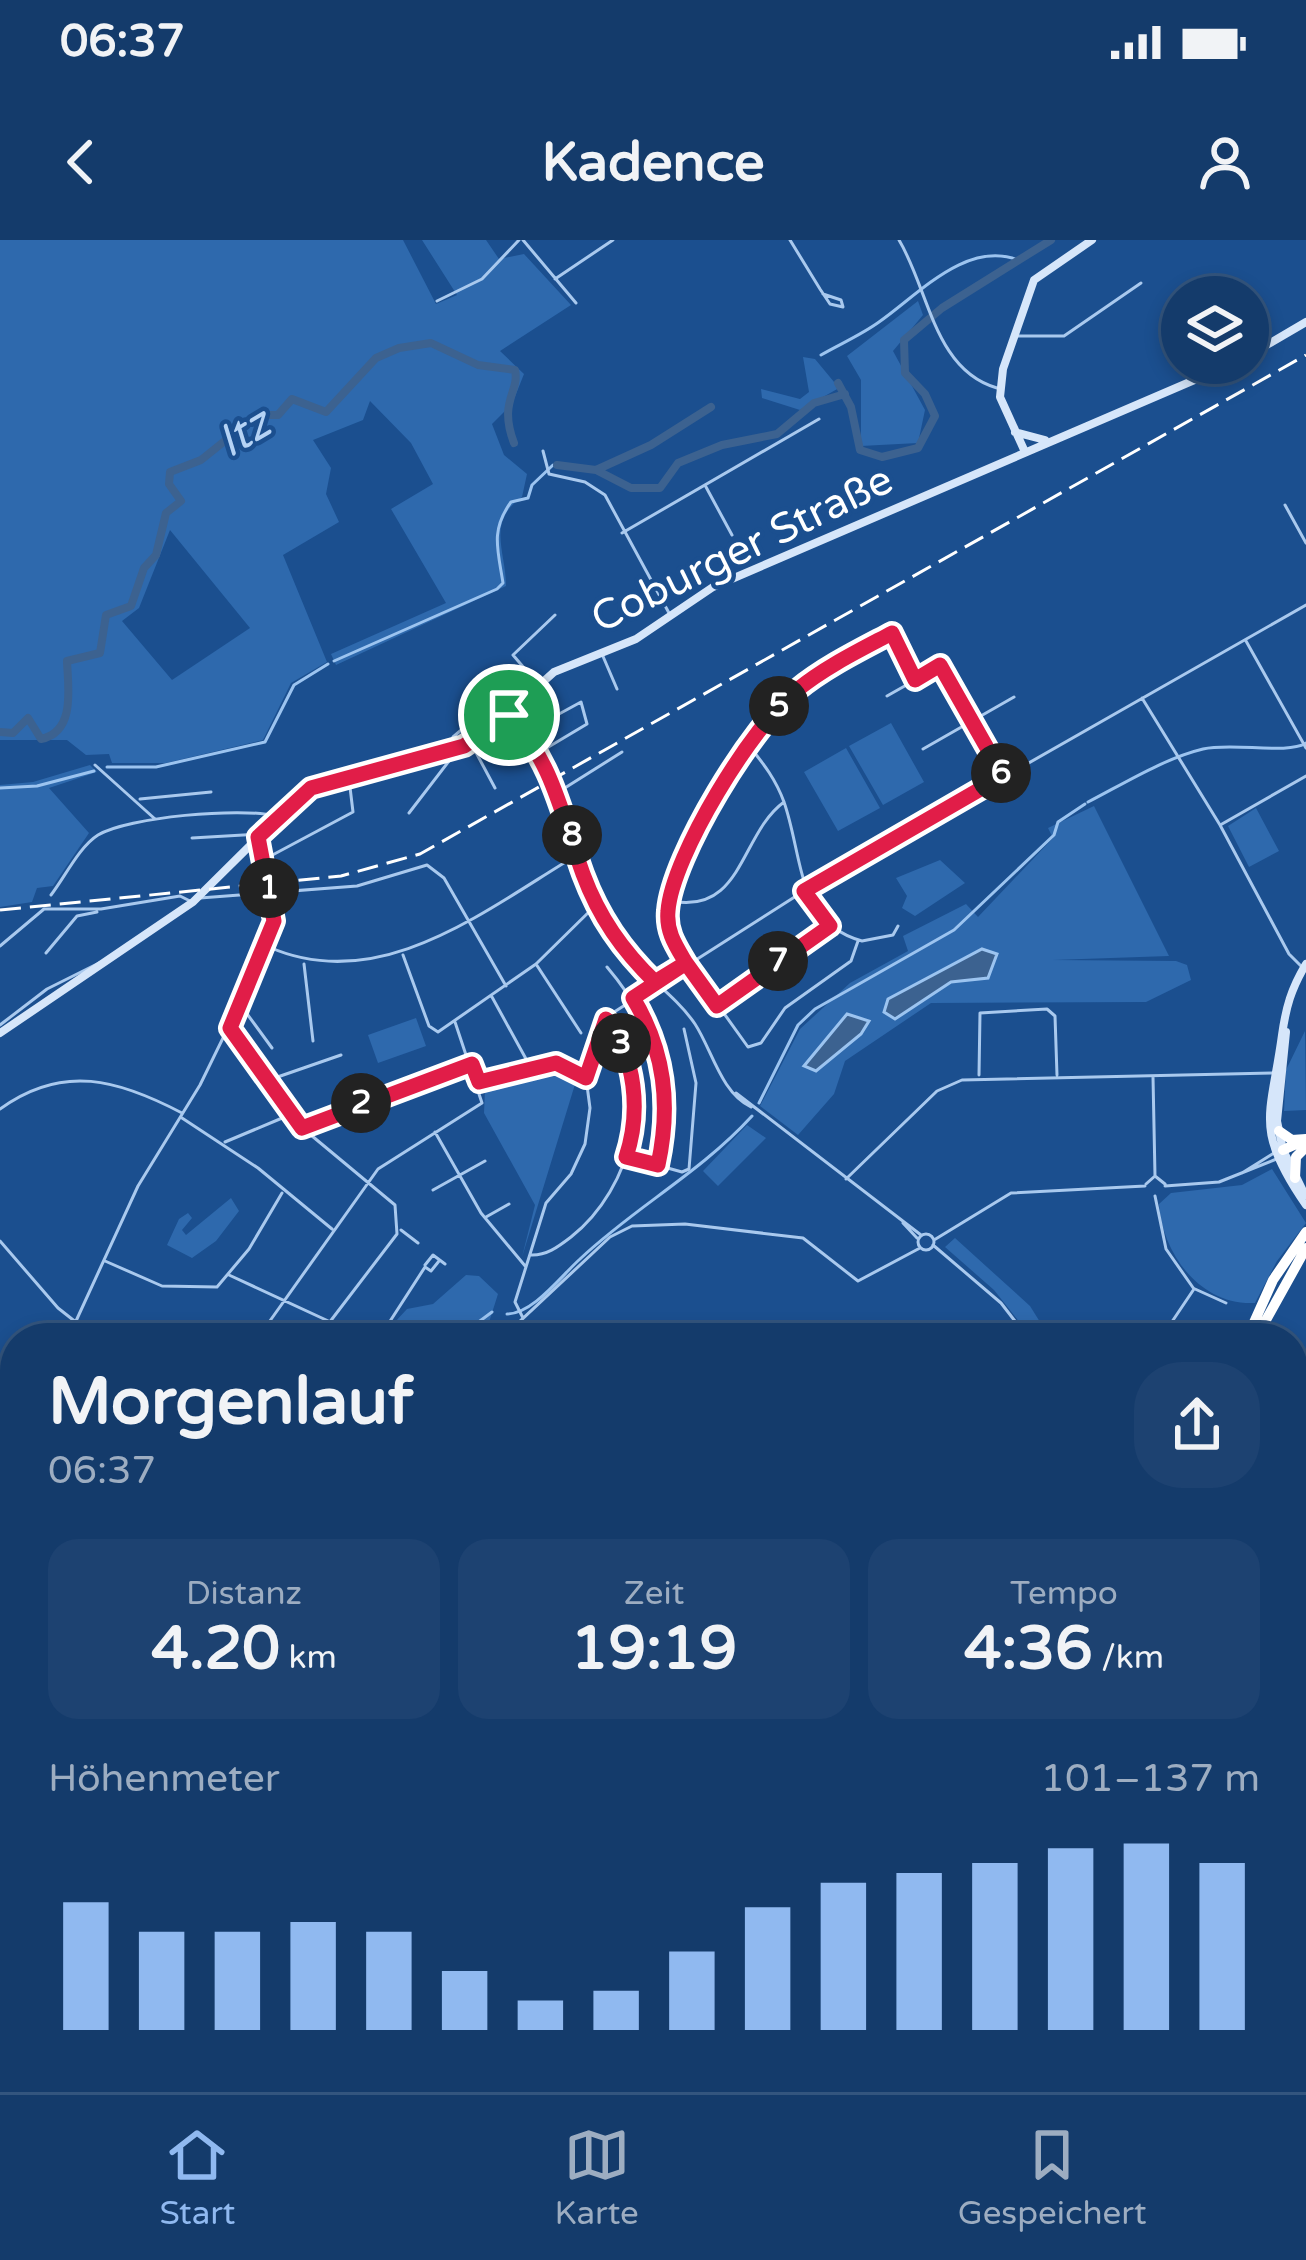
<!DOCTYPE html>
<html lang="de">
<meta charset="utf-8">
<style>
:root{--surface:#143b6b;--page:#1d4271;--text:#f1f3f6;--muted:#9dadc1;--line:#33557e;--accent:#90b9f0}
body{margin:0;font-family:"Varela Round",sans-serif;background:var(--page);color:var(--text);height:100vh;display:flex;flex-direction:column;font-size:45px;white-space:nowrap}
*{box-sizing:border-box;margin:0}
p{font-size:39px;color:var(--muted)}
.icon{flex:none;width:66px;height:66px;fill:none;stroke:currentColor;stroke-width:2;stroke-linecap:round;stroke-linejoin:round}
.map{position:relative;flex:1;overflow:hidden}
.details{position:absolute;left:0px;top:1083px;width:1308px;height:771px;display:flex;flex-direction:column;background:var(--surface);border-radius:48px 48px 0 0;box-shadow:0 6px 18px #0003,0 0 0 3px var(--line)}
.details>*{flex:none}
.tools{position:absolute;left:1161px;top:36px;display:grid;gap:24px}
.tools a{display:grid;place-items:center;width:108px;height:108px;border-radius:50%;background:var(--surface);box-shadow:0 6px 18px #0003,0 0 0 3px var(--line);font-size:60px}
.pin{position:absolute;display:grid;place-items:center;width:102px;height:102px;color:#fff;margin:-51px;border:6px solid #fff;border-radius:50%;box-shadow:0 3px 12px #0007}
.km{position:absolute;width:60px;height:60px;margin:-30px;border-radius:50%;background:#222;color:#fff;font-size:33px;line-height:60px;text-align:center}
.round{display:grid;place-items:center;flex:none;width:126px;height:126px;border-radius:48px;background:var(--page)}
.head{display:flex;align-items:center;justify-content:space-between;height:204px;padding:0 48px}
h1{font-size:66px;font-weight:700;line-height:90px}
.figures{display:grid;grid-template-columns:repeat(3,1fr);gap:18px;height:204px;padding:12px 48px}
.figures div{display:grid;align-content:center;border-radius:30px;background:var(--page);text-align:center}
.figures b{font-size:60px;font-weight:700}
.figures small{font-size:33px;font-weight:400}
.figures p{font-size:33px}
.chart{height:336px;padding:24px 48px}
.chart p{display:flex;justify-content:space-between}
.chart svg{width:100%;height:216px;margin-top:12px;stroke:var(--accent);stroke-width:6}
.status{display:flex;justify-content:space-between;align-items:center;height:84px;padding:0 60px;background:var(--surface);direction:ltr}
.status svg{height:33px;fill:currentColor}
header{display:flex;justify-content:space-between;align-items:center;height:156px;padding:0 48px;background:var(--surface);font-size:54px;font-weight:700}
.menu{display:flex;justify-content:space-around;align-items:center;height:168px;border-top:3px solid var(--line);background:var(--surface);font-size:33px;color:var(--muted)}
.menu a{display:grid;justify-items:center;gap:6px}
.menu .active{color:var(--accent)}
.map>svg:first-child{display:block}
.green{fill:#2e69ad;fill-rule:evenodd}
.water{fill:#3c6290;stroke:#9cc4f0;stroke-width:3}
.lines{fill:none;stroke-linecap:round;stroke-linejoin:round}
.stream{stroke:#9cc4f0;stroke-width:3}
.river{stroke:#3c6290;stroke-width:8}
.street{stroke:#a9c9ee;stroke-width:3}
.secondary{stroke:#d6e6fa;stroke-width:8}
.highway{stroke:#fff;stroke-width:10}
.rail{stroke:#fff;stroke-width:3;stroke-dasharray:21 9;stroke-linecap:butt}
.street-bridge{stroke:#a9c9ee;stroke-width:3}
.route-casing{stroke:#fff;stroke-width:24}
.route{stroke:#e11d48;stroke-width:15}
.labels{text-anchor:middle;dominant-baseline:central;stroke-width:9;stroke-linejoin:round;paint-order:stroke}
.street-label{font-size:42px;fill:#fff;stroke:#1b4f8f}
.water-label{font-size:45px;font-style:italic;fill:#b5d3f5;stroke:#1b4f8f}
</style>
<div class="status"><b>06:37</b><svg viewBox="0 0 49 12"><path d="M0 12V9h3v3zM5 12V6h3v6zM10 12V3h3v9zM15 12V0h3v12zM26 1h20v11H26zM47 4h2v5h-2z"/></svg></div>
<header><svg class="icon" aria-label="back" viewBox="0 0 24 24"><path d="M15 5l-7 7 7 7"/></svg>Kadence<svg class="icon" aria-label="person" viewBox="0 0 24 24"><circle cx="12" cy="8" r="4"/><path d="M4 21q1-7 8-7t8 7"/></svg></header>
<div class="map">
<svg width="1306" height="1852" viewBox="0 0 1306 1852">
<rect width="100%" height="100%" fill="#1b4f8f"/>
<!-- green -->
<path class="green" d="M0,0H403L436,64L457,55L422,0H486L499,19L524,14L571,65L500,111L524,134L512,164L492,184L504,215L527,234L522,257C486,282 506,311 506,346L336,425L331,414L446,363L391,269L433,244L411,203L370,161L363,180L313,200L331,228L326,254L339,282L283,315L327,422L291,443L263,500L166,523H112L109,514L86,515L67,500H0ZM170,290L250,388L172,440L122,381L139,368Z
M918,61L923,75L893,111L925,170L918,203L861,206V140L847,116Z
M803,117L815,119L839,148L800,170L762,158L761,149L800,159L809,152Z
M891,483L924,542L883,565L849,506Z
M846,508L880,568L838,591L804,532Z
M90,525L97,532L49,548L89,593L53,646L37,648L32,662L0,667V545L33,542Z
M1094,566L1169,716L1053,720L1176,721L1187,725L1191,740L1146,762L931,763L845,821L834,854L798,895L760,866L800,789L850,743L908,711L903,696L966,664L978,677L1053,598L1048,588Z
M1256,568L1279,611L1249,627L1228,586Z
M940,620L965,643L915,676L902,668L907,656L896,638Z
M416,778L426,806L378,823L368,795Z
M1305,791L1306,870L1284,871L1286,830Z
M562,830L576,841L522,1017L535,965L484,873L485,850Z
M747,885L766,898L718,946L703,931Z
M1272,929L1306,983L1277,1021L1255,1063C1200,1066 1162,1013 1159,964L1171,953L1242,945Z
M231,958L239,971L216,1001L192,1018L167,1005L179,979L188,973L192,978L182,990L186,995Z
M955,998L1030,1066L1050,1098H1032L994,1050L945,1007Z
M466,1035L479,1036L498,1054L484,1098H380L407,1069L433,1064Z
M113,1839H227L218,1852H144L109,1842Z"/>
<!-- water -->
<path class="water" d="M982,709L997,714L988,738L951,742L895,779L884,772L888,759Z
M847,774L869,781L861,794L816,831L804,826Z"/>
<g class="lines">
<!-- stream -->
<path class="stream" d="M821,115C840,104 861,95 879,82C918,55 966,0 1018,20
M334,421L497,349L503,343C498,310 490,291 511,262L528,258L532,245L553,225
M107,527H156L265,502L294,445L328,424
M0,548L37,546L94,531
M1088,562C1123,544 1165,518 1203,509C1233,502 1287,515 1306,503
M759,863L798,785L815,769L954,690L1054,595L1058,582L1085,564
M507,1074C533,1074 561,1036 580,1019C635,967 700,933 752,876
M457,1098L492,1072
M0,1226L15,1200
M3,1232L15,1209
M0,1343L15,1338
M0,1353L15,1348
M1293,1653L1306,1654
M1293,1756L1306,1750
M136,1851L150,1839
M673,1852L694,1844
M1002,1852L1024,1839"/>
<!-- river -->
<path class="river" d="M838,143L851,167L860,210L882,217L918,208L935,176L925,154L905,133L904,100L942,68L1051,0
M557,225L596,230L651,205L711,167
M598,231L631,248H660L678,223L722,205L777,194L814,163L845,154
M0,492L13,493L28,478L41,499C76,492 68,447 67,421L100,413L106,375L131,366L144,328L156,315L166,273L181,261L169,244L170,232L201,220L257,175H278L292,159L326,172L376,118L399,108L431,103L478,125L515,130C520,152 498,161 514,203"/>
<!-- street -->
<path class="street" d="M523,0L576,63
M790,0L820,49L830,64L843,67L841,60L823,54
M899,0C929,50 934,130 997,148
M555,39L613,0
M437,61L482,39L519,0
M1016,96H1064L1141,43
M543,211L549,234L585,242L605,255L669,373
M706,247L732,295
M1285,265L1306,303
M622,293L819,179
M1246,401L1306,508
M602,414L617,449
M536,442L513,415L555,375
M887,456L940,426L1002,535
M1142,458L1220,585L1289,714L1302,727
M512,477C569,539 572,625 613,695C633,730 672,750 695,784C712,810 721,853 751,867
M526,492L581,462L587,484L540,512
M472,505L495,548
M749,506C764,524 776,540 784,562C803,616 796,683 862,701L893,695L898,686
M454,507L453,497L487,468L504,472
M923,509L1014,457
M95,525L155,579
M560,551L622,512
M140,559L211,552
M409,573L449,521L450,513
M1222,584L1306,536
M192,598L260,594
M265,619L353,572L349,539
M51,655C65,637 79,607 98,595C127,577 242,567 275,576
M200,658L357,646L427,625L444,638L506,746
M671,661C743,675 740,594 784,562
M858,701L851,721L785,768L761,803L748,807L672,701L670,658L706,575L777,468L814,437L892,393L915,440
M0,706L44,669H101L180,656L192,662
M269,707C380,756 485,670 577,615
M46,713L77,676L97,672
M403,715L429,786L438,792L536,724L595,666
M304,724L313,801
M536,724L581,793
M607,727C658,787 674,848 658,925
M492,757L531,828
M719,764L828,687
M242,767L272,808
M0,785L47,749L105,720
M232,789L288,876L395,965L397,994L329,1083
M979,835L980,773L1047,769L1055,776L1057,835
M1153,837L1155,936
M266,841L341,815
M481,842L556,823L585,837
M736,853L921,995
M0,869C63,823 119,840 182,873
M182,878L258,928L332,989
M302,888L470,825
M435,892L481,973L526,1027
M225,902L287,876
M628,917L682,932L689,929L696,843L684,789
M1242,933L1274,913
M846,939L937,851L962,840L1272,833
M1146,944L1155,936L1165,944
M1165,946L1219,942L1279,918
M433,950L485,921
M1155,956L1166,1009L1194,1049L1161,1098
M486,977L509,964
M903,983L917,998
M401,990L418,1003
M918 1002a8 8 0 1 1 16 0a8 8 0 1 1-16 0Z
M934,1000L1011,953L1145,946
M0,1001L58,1068L96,1098
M933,1005L1001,1063L1028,1098
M530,1015C546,1016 558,1007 571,997C632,949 660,845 607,781
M105,1021L162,1046L217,1047L249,1009L282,953
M425,1025L433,1015L445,1024
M425,1027L431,1031L439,1021
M229,1035L365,1098L385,1089L425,1027
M1195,1049L1226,1063
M523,1078L515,1062L546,963L571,934L585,904L590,868L586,838L611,774L804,651L1306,365
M76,1081L138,946L200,845L268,706L273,673L259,598
M209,1098L267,1085L378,929L482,863L455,782
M502,1098L610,997L632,986L685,984L803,998L858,1041L920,1008
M1293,1729L1306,1717
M1303,1737L1306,1742
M1293,1783L1306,1775
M693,1839L704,1851
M771,1839L779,1852
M728,1840L739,1852
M1282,1842L1306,1837
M921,1844L934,1839
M703,1851L725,1839
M820,1852L827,1839
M878,1852L879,1839"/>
<!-- secondary -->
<path class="secondary" d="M1248,116L1306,82
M1015,192L1045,200
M1025,212L1000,157L1003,129L1034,40L1092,0
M1306,724C1291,749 1286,767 1282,795C1271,877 1253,888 1306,965
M1286,792L1277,881L1283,910L1305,955
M0,793L193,662L305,551L479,500L554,432L636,399L713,347L1234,123
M1293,1364L1306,1337
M1293,1496L1306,1529
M1214,1852L1264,1843L1286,1852"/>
<!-- highway -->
<path class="highway" d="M1279,891L1292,900L1306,899
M1283,910L1303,901
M1295,938L1296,917L1306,907
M1247,1098L1273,1040L1306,992
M1256,1098L1306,1008
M1293,1248L1306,1250
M1293,1262L1306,1259
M1293,1270L1306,1267
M0,1560L15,1569
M0,1574L15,1585
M0,1735L15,1732"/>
<!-- rail -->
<path class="rail" d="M0,670L341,636L420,614L1306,115"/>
<!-- street-bridge -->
<path class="street-bridge" d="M0,1574L15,1548"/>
</g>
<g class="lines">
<defs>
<path id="route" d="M509,475L464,506L311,548L258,597L274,681L230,788L302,888L472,824L479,842L556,823L586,838L606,779C636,817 641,872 626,917L658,925C671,865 665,811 633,758L686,723C676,706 666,692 668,671C672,616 753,484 797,450C825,427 860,410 892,393L915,440L940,425L1003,536L804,651L830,686L717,766L686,723L655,742C622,710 599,677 583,634C562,576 553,522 509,475"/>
</defs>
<!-- route casing -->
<use href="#route" class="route-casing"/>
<!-- route -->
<use href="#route" class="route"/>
</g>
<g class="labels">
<!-- street labels -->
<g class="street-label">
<text transform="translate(742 309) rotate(-26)">Coburger Straße</text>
</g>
<!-- water labels -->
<g class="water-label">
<text transform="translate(244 193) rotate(-31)">Itz</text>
</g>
</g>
</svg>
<div class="tools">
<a><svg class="icon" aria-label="layers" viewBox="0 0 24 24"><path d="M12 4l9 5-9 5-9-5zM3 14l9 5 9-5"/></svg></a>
</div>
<div class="pin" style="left:509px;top:475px;background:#1e9e55"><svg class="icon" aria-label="arrive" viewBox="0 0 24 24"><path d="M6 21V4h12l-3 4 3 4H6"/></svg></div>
<b class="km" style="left:269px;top:648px">1</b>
<b class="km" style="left:361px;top:863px">2</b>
<b class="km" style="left:621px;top:803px">3</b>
<b class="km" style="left:779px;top:466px">5</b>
<b class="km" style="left:1001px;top:533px">6</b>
<b class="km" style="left:778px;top:721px">7</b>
<b class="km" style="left:572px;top:595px">8</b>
<section class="details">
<div class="head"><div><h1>Morgenlauf</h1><p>06:37</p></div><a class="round"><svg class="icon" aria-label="share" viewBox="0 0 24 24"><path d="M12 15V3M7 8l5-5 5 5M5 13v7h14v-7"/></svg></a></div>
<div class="figures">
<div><p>Distanz</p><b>4.20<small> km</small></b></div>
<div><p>Zeit</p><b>19:19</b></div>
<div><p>Tempo</p><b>4:36<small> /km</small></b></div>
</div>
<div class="chart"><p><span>Höhenmeter</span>101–137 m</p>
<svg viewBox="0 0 160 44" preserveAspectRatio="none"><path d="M5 44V18M15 44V24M25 44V24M35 44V22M45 44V24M55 44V32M65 44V38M75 44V36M85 44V28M95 44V19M105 44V14M115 44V12M125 44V10M135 44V7M145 44V6M155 44V10"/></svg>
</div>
</section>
</div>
<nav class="menu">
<a class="active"><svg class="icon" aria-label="home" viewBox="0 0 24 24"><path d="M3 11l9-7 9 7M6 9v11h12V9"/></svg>Start</a>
<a><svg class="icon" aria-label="map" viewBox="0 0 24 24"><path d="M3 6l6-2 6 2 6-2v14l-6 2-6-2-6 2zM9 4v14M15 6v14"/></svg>Karte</a>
<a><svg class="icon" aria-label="saved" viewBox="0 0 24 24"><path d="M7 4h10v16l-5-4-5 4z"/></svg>Gespeichert</a>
</nav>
